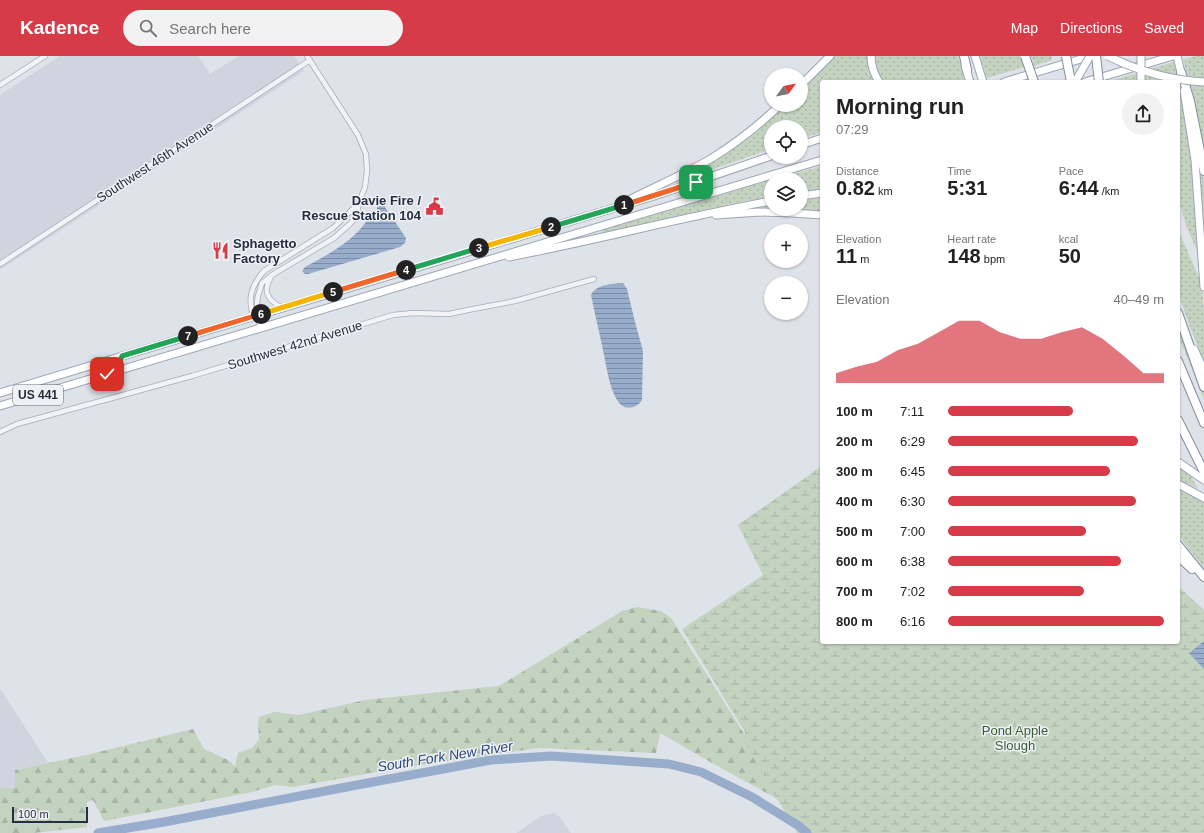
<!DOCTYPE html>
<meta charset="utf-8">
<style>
:root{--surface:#fff;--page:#f2f2f2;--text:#222;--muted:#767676;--accent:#d63b47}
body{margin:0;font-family:Arial,sans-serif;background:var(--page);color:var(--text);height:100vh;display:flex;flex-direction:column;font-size:15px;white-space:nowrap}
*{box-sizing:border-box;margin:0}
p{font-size:13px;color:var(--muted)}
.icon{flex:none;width:22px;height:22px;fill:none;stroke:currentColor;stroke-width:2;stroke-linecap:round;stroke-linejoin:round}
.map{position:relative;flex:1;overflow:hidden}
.drawer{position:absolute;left:820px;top:24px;width:360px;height:564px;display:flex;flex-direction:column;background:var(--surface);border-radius:4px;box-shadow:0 1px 3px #0004}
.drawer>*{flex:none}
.needle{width:26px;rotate:58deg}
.buttons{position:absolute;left:764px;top:12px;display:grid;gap:8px}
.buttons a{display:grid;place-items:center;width:44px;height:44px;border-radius:50%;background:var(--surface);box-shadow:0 1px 3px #0004;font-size:20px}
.scale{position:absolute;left:12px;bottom:10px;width:76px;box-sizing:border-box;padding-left:4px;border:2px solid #262e41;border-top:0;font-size:11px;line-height:14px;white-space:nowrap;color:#262e41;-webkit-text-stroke:3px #eef1f6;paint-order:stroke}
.pin{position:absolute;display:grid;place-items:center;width:34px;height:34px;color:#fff;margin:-17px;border-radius:8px;box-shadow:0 2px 6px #0006}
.km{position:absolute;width:20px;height:20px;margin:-10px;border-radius:50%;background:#222;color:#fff;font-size:11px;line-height:20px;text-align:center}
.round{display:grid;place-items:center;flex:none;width:42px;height:42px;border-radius:21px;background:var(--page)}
.headline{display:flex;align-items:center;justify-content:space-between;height:68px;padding:0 16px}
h1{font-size:22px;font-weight:600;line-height:30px}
.stats{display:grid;grid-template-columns:repeat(3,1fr);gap:6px;height:68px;padding:4px 16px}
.stats div{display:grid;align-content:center}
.stats b{font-size:20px;font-weight:600}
.stats small{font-size:11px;font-weight:400}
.stats p{font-size:11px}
.chart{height:112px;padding:8px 16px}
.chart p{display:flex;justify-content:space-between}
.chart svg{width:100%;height:72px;margin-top:4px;fill:var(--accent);opacity:.7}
ul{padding:0 16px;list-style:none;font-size:13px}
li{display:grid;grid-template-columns:64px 48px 1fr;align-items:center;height:30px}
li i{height:10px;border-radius:5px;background:var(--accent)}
header{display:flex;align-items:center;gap:24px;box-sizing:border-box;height:56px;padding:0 20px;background:var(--accent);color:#fff}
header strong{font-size:19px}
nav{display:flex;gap:22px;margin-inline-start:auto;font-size:14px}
.search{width:280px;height:36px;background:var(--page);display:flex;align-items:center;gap:10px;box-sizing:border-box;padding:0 14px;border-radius:22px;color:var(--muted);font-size:15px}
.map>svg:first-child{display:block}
.built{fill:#d0d4de}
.grass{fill:url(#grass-dots)}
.forest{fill:url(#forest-firs)}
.wetland{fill:url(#wetland-marsh)}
.water{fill:url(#water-rules)}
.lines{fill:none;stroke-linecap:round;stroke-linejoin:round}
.river{stroke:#97adcb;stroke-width:9}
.street-casing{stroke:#a7acb7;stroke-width:6}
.primary-casing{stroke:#9da5b5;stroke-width:9}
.highway-casing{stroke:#858ea0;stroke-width:10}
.street{stroke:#f1f3f7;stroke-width:4.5}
.primary{stroke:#fff;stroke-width:7}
.highway{stroke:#fff;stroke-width:8}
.primary-bridge-casing{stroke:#9da5b5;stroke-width:9;stroke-linecap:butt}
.highway-bridge-casing{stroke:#858ea0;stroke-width:10;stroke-linecap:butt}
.primary-bridge{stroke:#fff;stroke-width:7}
.highway-bridge{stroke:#fff;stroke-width:8}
.split-1-casing{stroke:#fff;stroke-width:8}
.split-2-casing{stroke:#fff;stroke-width:8}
.split-3-casing{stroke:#fff;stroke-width:8}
.split-4-casing{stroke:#fff;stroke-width:8}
.split-5-casing{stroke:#fff;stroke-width:8}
.split-6-casing{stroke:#fff;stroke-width:8}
.split-7-casing{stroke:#fff;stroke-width:8}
.split-8-casing{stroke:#fff;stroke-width:8}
.split-9-casing{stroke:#fff;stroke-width:8}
.split-1{stroke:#f0652b;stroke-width:5}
.split-2{stroke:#22a559;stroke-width:5}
.split-3{stroke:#f5b400;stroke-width:5}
.split-4{stroke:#22a559;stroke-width:5}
.split-5{stroke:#f0652b;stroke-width:5}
.split-6{stroke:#f5b400;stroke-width:5}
.split-7{stroke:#f0652b;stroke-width:5}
.split-8{stroke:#22a559;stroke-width:5}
.split-9{stroke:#f5b400;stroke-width:5}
.labels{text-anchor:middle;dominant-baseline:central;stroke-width:3;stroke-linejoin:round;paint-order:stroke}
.shield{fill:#eef1f6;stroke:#626877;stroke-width:1}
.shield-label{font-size:12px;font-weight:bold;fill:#262e41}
.street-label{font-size:13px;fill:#262e41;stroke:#eef1f6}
.poi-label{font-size:13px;font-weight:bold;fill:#262e41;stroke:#eef1f6;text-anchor:end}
.park-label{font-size:13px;fill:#385d33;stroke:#eef1f6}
.water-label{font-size:14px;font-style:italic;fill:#2e4977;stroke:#eef1f6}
</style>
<header>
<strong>Kadence</strong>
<div class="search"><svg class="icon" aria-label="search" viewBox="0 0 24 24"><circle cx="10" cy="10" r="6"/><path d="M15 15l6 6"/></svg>Search here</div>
<nav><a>Map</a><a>Directions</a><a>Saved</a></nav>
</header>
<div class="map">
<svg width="1204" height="777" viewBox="0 0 1204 777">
<defs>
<pattern id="grass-dots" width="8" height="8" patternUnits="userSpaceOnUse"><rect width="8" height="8" fill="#c3d3bf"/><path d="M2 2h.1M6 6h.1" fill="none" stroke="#a7b5a5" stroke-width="1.8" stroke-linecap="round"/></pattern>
<pattern id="forest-firs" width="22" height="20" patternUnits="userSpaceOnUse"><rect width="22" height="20" fill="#c3d3bf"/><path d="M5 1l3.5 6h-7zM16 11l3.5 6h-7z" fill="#a7b5a5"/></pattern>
<pattern id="wetland-marsh" width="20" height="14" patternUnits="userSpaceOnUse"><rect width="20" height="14" fill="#c3d3bf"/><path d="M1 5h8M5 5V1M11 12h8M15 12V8" fill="none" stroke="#a7b5a5"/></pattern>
<pattern id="water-rules" width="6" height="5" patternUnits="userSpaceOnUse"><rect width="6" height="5" fill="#97adcb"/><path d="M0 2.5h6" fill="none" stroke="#7b8da6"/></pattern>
</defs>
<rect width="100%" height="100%" fill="#dee2e9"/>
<!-- built -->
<path class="built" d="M60,0H198L210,18L239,0H294L304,15L0,214V39Z
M0,632L48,707L15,714V732H0Z
M554,757L560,761L571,777H516L541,760Z"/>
<!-- grass -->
<path class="grass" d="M835,0H868L877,26H822V76L801,83V71H771V93L673,127V125L741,86L774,59L785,49H801V34Z
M873,0H958L965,26H883L876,16Z
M980,0H1020L1024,11L987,22Z
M1031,0H1052V4L1034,10Z
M1195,0H1204V101L1191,34L1183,4Z
M1174,6L1182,37L1191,88L1199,200L1186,169L1178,143V26H1110V25Z
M1198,104H1200L1204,125V211Z
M822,110V133L801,136V123H776Z
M771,124V141L739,146L603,177L602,174Z
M822,141V157L749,155V153L771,150V153H801V145Z
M1178,173L1202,229L1204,255V305L1189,269L1178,236Z
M1178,264L1204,326V343L1178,279Z
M1178,411L1190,418L1198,433L1178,423Z
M1178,431L1204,444V512L1178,479Z"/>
<!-- forest -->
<path class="forest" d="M637,551L661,555L671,562L743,676L805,758L712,707L660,677L656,697L539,692L382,715L293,731L275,729L252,736L104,765L93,744L87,746V771L34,777H0V732H15V714L86,699L193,673L204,693L228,704L235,710L238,697L252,692L259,684L258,669L259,661L274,656L299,659L365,644L499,630L622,555Z"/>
<!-- wetland -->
<path class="wetland" d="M822,410V586H1178V530L1204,554V777H797L745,687V676L682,573L763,519L738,469Z"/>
<!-- water -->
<path class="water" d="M380,147L383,148L406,182L405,187L400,191L308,218H305L302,215L305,211C325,200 347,189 362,171C366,167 368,162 371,157L377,156V149Z
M623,227L627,233L635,266L643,295L642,344C637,352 626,355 619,347C610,335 607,314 604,299C600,279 595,259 591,239C596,228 612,228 623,227Z
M1204,585V613L1189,597Z"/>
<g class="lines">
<!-- river -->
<path class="river" d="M98,777L164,766L341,732L491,704L551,700L669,708L701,716L752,741L799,770L807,777"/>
<defs>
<path id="street" d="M0,29L45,0
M0,208L310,4
M271,221C262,236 268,244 282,252
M254,262C247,243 251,230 264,215L333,172L359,147
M260,272L257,247L258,240L262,227L272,219L334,182L350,168L356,161L359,147L365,131L367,115L366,98L358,79L307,0
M0,376L17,368L192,320L393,259L413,257L449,258L468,254L515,245L594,223"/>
<path id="primary" d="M871,0C871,10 874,18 879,26
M975,0L983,26
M1177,0L1182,21
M965,10L970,26
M1004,26L1091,0
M1085,26L1173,0
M801,29L830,0
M1184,35L1195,104L1204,231
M801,89L822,82
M801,140L822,137
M629,144C656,130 685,118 712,102C736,87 759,69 780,49
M716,159L759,156L792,157L822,159
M509,201C597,184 683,161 771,145
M1194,293L1204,315
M111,315L118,309L122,300
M0,337L654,140L771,100
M0,350L822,104
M1178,406L1204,424
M1178,428L1204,442"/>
<path id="highway" d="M964,0L967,14
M1181,16L1190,45L1204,115
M1178,257L1204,331
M1178,305L1204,367
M1178,364L1204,416
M1178,489L1204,521
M1178,500L1192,513"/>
</defs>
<!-- street casing -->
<use href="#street" class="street-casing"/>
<!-- primary casing -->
<use href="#primary" class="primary-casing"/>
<!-- highway casing -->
<use href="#highway" class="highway-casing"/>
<!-- street -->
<use href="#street" class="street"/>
<!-- primary -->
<use href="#primary" class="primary"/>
<!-- highway -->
<use href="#highway" class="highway"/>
<defs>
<path id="primary-bridge" d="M1108,0C1138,15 1170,24 1204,26
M1141,0V26
M1075,26L1090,0"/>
<path id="highway-bridge" d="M1025,0L1034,26
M1066,0L1071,26
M1096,0L1099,26"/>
</defs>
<!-- primary-bridge casing -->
<use href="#primary-bridge" class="primary-bridge-casing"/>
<!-- highway-bridge casing -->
<use href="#highway-bridge" class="highway-bridge-casing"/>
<!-- primary-bridge -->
<use href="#primary-bridge" class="primary-bridge"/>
<!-- highway-bridge -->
<use href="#highway-bridge" class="highway-bridge"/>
</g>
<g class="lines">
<defs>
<path id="split-1" d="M624,149L696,126"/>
<path id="split-2" d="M551,171L624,149"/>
<path id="split-3" d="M479,192L551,171"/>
<path id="split-4" d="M406,214L479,192"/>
<path id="split-5" d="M333,236L406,214"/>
<path id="split-6" d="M261,258L333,236"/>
<path id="split-7" d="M188,280L261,258"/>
<path id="split-8" d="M120,306L122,300L188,280"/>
<path id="split-9" d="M107,318L114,313L120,306"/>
</defs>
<!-- split-1 casing -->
<use href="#split-1" class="split-1-casing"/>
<!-- split-2 casing -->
<use href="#split-2" class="split-2-casing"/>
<!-- split-3 casing -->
<use href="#split-3" class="split-3-casing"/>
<!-- split-4 casing -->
<use href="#split-4" class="split-4-casing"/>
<!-- split-5 casing -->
<use href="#split-5" class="split-5-casing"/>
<!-- split-6 casing -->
<use href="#split-6" class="split-6-casing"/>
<!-- split-7 casing -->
<use href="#split-7" class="split-7-casing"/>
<!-- split-8 casing -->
<use href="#split-8" class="split-8-casing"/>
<!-- split-9 casing -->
<use href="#split-9" class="split-9-casing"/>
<!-- split-1 -->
<use href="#split-1" class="split-1"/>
<!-- split-2 -->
<use href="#split-2" class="split-2"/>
<!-- split-3 -->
<use href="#split-3" class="split-3"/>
<!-- split-4 -->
<use href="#split-4" class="split-4"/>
<!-- split-5 -->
<use href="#split-5" class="split-5"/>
<!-- split-6 -->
<use href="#split-6" class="split-6"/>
<!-- split-7 -->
<use href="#split-7" class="split-7"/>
<!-- split-8 -->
<use href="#split-8" class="split-8"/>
<!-- split-9 -->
<use href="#split-9" class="split-9"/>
</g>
<!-- icons -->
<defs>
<symbol id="civic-bare" viewBox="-9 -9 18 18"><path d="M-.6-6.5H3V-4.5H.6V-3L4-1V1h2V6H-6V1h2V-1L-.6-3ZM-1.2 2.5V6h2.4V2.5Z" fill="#d63b47" stroke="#eef1f6" stroke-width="2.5" paint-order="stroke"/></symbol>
<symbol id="restaurant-bare" viewBox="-9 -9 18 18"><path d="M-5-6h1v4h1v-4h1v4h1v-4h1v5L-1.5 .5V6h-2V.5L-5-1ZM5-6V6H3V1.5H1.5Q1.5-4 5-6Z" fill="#d63b47" stroke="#eef1f6" stroke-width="2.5" paint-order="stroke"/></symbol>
</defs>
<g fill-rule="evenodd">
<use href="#civic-bare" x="422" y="138" width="25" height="25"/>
<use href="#restaurant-bare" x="208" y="182" width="25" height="25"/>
</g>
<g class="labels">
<!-- shield labels -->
<rect class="shield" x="13" y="329" width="50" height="20" rx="3"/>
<g class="shield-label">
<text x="38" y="339">US 441</text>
</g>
<!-- street labels -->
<g class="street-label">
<text transform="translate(155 106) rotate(-33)">Southwest 46th Avenue</text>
<text transform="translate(295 289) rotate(-17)">Southwest 42nd Avenue</text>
</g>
<!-- poi labels -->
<g class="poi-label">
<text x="421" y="144">Davie Fire /<tspan x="421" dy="15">Rescue Station 104</tspan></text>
<text x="233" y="187" text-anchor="start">Sphagetto<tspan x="233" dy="15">Factory</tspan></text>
</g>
<!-- park labels -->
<g class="park-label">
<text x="1015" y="674">Pond Apple<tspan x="1015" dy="15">Slough</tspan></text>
</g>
<!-- water labels -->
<g class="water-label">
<text transform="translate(445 700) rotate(-9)">South Fork New River</text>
</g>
</g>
</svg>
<div class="buttons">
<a><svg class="needle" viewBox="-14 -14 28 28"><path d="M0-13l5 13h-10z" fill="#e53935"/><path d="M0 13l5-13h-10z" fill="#767676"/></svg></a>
<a><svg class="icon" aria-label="locate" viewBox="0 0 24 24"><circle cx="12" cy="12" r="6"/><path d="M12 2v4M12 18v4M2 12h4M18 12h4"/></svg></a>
<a><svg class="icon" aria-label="layers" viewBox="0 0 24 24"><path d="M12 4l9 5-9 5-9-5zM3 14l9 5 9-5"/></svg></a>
<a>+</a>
<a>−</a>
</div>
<div class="scale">100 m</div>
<div class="pin" style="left:696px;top:126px;background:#1e9e55"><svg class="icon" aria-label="arrive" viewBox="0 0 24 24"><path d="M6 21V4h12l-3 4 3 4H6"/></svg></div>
<div class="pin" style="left:107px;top:318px;background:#d93025"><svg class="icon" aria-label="check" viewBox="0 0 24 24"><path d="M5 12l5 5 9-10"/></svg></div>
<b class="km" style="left:624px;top:149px">1</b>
<b class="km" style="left:551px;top:171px">2</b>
<b class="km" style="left:479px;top:192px">3</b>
<b class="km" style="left:406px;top:214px">4</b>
<b class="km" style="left:333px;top:236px">5</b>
<b class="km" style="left:261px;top:258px">6</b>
<b class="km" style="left:188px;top:280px">7</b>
<section class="drawer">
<div class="headline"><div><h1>Morning run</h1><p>07:29</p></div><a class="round"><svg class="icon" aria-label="share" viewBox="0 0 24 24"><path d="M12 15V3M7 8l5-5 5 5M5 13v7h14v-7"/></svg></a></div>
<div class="stats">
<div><p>Distance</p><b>0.82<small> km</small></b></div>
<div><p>Time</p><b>5:31</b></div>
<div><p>Pace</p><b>6:44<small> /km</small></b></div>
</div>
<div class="stats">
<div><p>Elevation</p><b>11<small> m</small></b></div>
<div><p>Heart rate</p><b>148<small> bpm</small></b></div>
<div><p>kcal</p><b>50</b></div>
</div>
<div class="chart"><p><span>Elevation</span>40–49 m</p>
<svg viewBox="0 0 160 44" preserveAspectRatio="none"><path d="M0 44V38L10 34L20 31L30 24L40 20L50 13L60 6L70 6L80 13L90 17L100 17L110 13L120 10L130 17L140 27L150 38L160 38V44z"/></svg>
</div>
<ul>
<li><b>100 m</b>7:11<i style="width:58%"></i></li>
<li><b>200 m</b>6:29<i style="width:88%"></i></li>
<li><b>300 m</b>6:45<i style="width:75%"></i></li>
<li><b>400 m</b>6:30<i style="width:87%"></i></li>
<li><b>500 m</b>7:00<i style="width:64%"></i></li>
<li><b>600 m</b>6:38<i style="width:80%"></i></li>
<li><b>700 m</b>7:02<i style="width:63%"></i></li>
<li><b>800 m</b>6:16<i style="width:100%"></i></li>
</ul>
</section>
</div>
